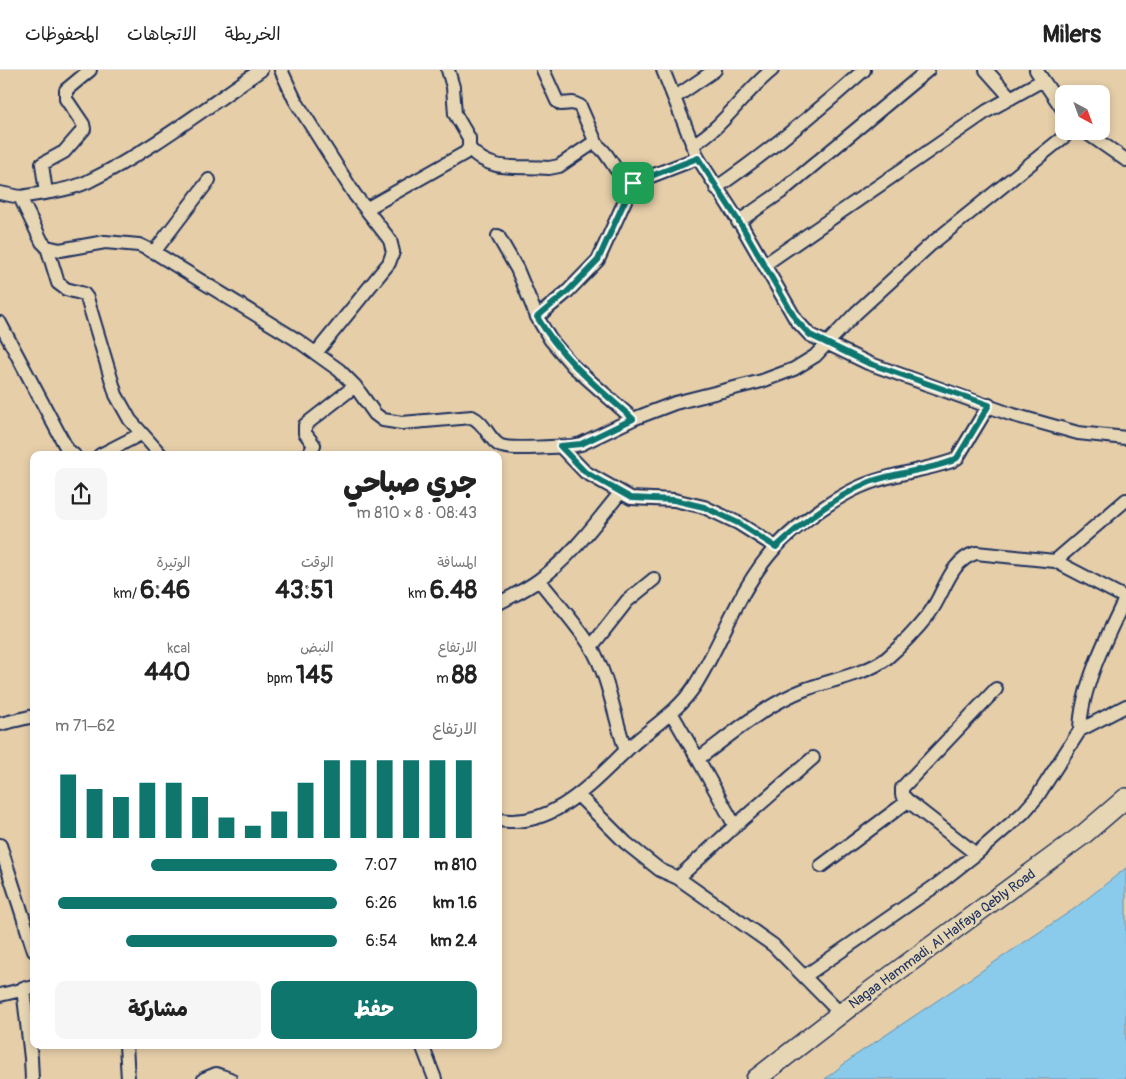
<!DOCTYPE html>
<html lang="ar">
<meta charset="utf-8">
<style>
:root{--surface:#fff;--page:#f6f6f6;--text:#222;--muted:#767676;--line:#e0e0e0;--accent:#0f766e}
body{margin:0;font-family:Pangolin,"Playpen Sans Arabic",sans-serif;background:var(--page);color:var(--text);direction:rtl;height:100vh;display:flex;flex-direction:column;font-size:19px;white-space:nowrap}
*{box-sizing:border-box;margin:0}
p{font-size:16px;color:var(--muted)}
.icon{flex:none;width:28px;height:28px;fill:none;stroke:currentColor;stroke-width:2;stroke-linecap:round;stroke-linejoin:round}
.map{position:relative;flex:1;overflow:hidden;direction:ltr}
.side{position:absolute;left:30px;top:381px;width:472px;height:598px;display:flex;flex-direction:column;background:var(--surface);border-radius:10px;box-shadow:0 2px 8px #0003;direction:rtl}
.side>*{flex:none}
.needle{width:32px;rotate:139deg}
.fabs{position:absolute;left:1055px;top:15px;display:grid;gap:10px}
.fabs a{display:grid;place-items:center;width:55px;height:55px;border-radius:10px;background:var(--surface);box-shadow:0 2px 8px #0003;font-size:25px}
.pin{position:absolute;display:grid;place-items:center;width:42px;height:42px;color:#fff;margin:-21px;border-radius:10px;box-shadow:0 2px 8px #0006}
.round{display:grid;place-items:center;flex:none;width:52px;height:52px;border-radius:10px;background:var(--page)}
.headline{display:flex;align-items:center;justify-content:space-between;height:85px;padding:0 25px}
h1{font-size:28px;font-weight:800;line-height:38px}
.metrics{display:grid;grid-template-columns:repeat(3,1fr);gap:8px;height:85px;padding:5px 25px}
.metrics div{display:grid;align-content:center}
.metrics b{font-size:25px;font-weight:800}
.metrics small{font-size:14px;font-weight:400}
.metrics p{font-size:14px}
.chart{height:140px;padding:10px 25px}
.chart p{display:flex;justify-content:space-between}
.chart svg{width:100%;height:90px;margin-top:5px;stroke:var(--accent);stroke-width:6}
.action{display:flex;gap:10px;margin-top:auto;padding:10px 25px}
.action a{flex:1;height:58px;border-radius:10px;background:var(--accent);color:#fff;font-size:20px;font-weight:800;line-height:58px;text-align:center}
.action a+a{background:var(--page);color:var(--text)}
ul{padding:0 25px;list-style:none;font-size:16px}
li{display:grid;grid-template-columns:80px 60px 1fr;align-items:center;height:38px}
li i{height:12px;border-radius:6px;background:var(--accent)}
header{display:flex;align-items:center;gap:30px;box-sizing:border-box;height:70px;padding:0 25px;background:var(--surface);border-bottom:1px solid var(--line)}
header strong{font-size:24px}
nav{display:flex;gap:28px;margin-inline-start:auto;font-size:18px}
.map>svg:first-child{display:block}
.water{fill:#8acbeb;stroke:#5e8db3}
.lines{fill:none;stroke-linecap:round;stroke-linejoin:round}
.street-casing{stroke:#1b2f5e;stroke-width:16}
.primary-casing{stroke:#1b2f5e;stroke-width:22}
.street{stroke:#e7d6b3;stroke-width:12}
.primary{stroke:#e7d6b3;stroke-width:19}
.route-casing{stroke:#fff;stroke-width:10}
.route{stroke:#0f766e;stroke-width:6}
.labels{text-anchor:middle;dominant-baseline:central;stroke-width:4;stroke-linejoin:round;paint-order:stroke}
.street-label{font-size:14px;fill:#1b2f5e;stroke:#e7d6b3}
</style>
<header>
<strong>Milers</strong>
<nav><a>الخريطة</a><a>الاتجاهات</a><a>المحفوظات</a></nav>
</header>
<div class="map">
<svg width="1126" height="1009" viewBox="0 0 1126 1009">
<rect width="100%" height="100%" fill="#e6cea9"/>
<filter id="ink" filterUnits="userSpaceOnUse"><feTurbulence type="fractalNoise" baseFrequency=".02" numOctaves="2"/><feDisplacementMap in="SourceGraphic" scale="10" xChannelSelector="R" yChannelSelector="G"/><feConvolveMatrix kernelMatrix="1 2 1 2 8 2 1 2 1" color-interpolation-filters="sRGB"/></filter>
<g filter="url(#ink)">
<!-- water -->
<path class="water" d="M1126,798V1009H825L853,987L1074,839Z"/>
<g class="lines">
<defs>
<path id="street" d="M281,0L295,30L355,125L390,170L393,182L389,193L316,283
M543,0L557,31L561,34L573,33L580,36L597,75
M663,0L698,88L743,158L796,250L810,265L868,293L1010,344L1078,363L1126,368
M986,0L1011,28
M1036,0L1064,41
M674,28L715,0
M1084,61L1126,90
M692,75C725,56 743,23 772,0
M469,78C492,104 518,95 549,98L559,96L593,73C611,81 613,106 633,113L698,88
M716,118C768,82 817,42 864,0
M0,123L20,127L42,172L47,177L60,180L105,172L139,175L154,182L297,270L339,300L355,316L375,344L383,350L402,353L472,347C485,353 488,368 499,375C508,381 558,376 572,376L581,374L633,349L675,333L762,311L794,299L815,286L856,243L930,175L1071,61
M46,123L42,94L64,82L84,59L83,54L66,29V20L90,0
M20,127C42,123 67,121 87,112C149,82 205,38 261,0
M366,139L465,83L469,78V68L455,44L453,17L448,0
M738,152L781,122L928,0
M498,166L517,199L537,247L550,269L573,296L633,349
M47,177L58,213L66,219L84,224L87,228L116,325L130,350L161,385
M154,182L209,110
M764,195L987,41L1043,10
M537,247L567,222L598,190L633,113
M0,253L67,379L74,385
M560,376L585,402L631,428L674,430L704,437L738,453L776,477
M100,385L141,364
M309,385L314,375L305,363V355L355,316
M1055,491L1126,430
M539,510C556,532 576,553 591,577C609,606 614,648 626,681
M499,533C512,526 527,519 539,510C571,487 595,454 620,423
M591,577L627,531L654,509
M672,644L698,689C732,664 766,634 806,619C828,611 869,603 887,588C902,575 917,559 929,544C945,523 949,491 976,483L1055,491L1126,528
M0,654L34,646
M1080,660C1081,617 1107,566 1126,527
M579,726L626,773L660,800L678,808L773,875L841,944
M908,731L902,725V718L996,619
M499,750C555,759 594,710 631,676C653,656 677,642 694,617C723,572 738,518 776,477C797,454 842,422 872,412C898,403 926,400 952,391L957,388L989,335
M735,756L813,688
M0,775L34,881
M821,796L908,731L976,784
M678,808L735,756L698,689
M805,906L938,814L976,784L1023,743L1037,727L1080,660L1126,636
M23,918L31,988L32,1009
M0,925L34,917
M126,975L128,1009
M422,975L435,1009
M204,1009L216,1004L230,1009"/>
<path id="primary" d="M756,1009L865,925L1084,764L1126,728"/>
</defs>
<!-- street casing -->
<use href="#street" class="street-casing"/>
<!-- primary casing -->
<use href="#primary" class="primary-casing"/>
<!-- street -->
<use href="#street" class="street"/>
<!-- primary -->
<use href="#primary" class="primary"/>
</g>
</g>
<g class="lines" filter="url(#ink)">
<defs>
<path id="route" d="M698,88L743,158L796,250L810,265L868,293L989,335L957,388L952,391C926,401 896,402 870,412C836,426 803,452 776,477L738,453L704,437L674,430L631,428L585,402L560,376L581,374L633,349C596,316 563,290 537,247L567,222L598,190L633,113Z"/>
</defs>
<!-- route casing -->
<use href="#route" class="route-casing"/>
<!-- route -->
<use href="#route" class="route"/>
</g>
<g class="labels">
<!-- street labels -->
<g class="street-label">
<text transform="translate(942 869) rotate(-36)">Nagaa Hammadi, Al Halfaya Qebly Road</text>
</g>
</g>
</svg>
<div class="fabs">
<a><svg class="needle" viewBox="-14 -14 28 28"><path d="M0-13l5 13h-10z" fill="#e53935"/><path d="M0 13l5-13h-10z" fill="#767676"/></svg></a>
</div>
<div class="pin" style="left:633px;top:113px;background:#1e9e55"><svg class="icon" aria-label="arrive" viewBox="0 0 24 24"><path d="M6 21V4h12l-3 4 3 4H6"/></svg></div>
<section class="side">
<div class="headline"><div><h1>جري صباحي</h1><p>08:43 · 8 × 810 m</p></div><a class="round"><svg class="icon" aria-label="share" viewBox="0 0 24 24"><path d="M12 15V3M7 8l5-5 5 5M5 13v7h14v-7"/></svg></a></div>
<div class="metrics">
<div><p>المسافة</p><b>6.48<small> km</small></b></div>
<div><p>الوقت</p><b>43:51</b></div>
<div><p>الوتيرة</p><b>6:46<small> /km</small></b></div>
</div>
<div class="metrics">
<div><p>الارتفاع</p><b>88<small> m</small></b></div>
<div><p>النبض</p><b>145<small> bpm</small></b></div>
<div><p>kcal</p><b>440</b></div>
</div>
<div class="chart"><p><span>الارتفاع</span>62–71 m</p>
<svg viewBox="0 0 160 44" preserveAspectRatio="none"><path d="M5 44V13M15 44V20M25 44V24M35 44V17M45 44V17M55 44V24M65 44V34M75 44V38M85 44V31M95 44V17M105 44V6M115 44V6M125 44V6M135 44V6M145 44V6M155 44V6"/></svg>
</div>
<ul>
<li><b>810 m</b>7:07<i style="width:66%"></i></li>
<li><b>1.6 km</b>6:26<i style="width:99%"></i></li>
<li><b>2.4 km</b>6:54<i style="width:75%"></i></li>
</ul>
<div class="action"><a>حفظ</a><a>مشاركة</a></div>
</section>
</div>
